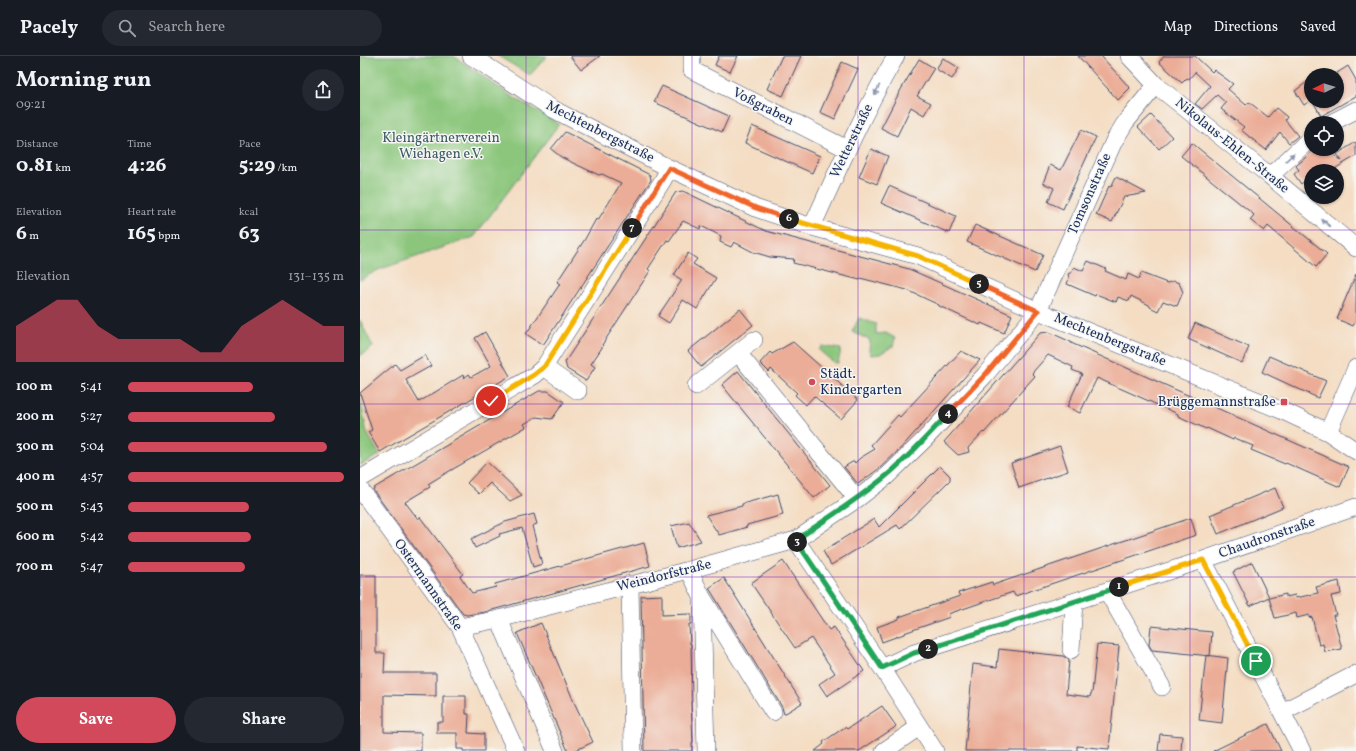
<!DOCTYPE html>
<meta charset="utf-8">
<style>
:root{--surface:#171b24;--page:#242831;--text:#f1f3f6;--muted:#9ea1a6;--line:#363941;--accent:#d1495b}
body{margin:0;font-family:Vollkorn,serif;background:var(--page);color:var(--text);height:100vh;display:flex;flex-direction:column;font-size:15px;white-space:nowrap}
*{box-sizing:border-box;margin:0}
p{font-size:13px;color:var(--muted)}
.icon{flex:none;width:22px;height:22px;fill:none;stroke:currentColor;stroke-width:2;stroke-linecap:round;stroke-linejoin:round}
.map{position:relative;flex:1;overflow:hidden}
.panel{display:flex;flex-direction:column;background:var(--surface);width:360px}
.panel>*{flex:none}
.needle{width:26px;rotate:265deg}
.controls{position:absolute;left:944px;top:12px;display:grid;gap:8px}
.controls a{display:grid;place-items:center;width:40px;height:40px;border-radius:50%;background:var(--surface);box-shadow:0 1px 3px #0004;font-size:20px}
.pin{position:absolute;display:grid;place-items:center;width:34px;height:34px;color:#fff;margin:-17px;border:2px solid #fff;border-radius:50%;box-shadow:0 1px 4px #0007}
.km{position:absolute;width:20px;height:20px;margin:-10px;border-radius:50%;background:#222;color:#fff;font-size:11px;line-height:20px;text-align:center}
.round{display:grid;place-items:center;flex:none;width:42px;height:42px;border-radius:21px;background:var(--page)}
.overview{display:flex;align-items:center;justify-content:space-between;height:68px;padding:0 16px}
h1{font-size:22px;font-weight:700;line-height:30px}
.stats{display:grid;grid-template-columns:repeat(3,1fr);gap:6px;height:68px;padding:4px 16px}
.stats div{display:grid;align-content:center}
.stats b{font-size:20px;font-weight:700}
.stats small{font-size:11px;font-weight:400}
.stats p{font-size:11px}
.chart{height:112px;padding:8px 16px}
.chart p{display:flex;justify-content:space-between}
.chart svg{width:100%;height:72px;margin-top:4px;fill:var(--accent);opacity:.7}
.cta{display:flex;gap:8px;margin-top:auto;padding:8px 16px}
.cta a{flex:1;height:46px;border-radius:24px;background:var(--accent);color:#fff;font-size:16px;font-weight:700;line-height:46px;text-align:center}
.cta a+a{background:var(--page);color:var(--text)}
ul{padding:0 16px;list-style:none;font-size:13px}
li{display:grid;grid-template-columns:64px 48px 1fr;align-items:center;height:30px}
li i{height:10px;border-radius:5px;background:var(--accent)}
header{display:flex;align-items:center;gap:24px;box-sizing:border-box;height:56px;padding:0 20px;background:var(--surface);border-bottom:1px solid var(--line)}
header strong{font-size:19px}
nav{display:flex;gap:22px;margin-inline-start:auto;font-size:14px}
.search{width:280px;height:36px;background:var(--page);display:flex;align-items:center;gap:10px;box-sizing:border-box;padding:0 14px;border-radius:22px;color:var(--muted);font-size:15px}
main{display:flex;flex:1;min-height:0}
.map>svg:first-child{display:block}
.green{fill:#8bc67b;stroke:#537a6c}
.building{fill:#ebad97}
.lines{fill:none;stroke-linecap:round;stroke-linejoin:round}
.minor-casing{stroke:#3c496d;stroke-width:18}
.minor{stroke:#fff;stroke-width:17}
.oneway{fill:#8d97ae}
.split-1-casing{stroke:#fff;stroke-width:8}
.split-2-casing{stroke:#fff;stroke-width:8}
.split-3-casing{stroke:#fff;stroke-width:8}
.split-4-casing{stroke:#fff;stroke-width:8}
.split-5-casing{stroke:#fff;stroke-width:8}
.split-6-casing{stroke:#fff;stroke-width:8}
.split-7-casing{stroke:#fff;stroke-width:8}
.split-8-casing{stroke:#fff;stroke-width:8}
.split-1{stroke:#f5b400;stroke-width:5}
.split-2{stroke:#22a559;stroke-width:5}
.split-3{stroke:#22a559;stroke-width:5}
.split-4{stroke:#22a559;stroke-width:5}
.split-5{stroke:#f0652b;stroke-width:5}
.split-6{stroke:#f5b400;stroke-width:5}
.split-7{stroke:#f0652b;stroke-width:5}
.split-8{stroke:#f5b400;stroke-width:5}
.grid{fill:none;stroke:#7b2cbf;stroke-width:1;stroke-opacity:0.55}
.poi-dot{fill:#d1495b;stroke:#f6f6f2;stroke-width:1.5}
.labels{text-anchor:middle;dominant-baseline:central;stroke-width:3;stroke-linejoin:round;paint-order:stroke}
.street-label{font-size:14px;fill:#1b2f5e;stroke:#f6f6f2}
.park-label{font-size:14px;fill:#3d5c67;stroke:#f6f6f2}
.poi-label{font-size:14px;fill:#1b2f5e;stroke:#f6f6f2;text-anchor:start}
</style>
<header>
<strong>Pacely</strong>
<div class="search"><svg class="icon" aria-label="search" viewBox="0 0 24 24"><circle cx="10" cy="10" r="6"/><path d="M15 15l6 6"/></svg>Search here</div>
<nav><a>Map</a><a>Directions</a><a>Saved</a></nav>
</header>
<main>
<section class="panel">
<div class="overview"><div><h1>Morning run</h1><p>09:21</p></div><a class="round"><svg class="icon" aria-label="share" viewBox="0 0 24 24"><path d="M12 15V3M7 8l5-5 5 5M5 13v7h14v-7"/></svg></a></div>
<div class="stats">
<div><p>Distance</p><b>0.81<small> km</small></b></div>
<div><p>Time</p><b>4:26</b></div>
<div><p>Pace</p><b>5:29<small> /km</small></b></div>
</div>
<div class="stats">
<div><p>Elevation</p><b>6<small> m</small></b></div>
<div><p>Heart rate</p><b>165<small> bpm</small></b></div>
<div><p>kcal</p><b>63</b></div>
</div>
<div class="chart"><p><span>Elevation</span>131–135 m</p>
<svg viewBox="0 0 160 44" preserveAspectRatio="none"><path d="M0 44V22L10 14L20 6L30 6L40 22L50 30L60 30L70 30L80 30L90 38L100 38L110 22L120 14L130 6L140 14L150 22L160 22V44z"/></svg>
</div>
<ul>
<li><b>100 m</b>5:41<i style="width:58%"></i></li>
<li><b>200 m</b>5:27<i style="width:68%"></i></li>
<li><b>300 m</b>5:04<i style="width:92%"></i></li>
<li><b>400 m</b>4:57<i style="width:100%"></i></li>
<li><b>500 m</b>5:43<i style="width:56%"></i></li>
<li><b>600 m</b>5:42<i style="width:57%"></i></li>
<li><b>700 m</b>5:47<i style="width:54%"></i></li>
</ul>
<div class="cta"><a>Save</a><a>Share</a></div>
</section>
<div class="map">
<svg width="996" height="695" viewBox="0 0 996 695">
<rect width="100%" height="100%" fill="#f6f6f2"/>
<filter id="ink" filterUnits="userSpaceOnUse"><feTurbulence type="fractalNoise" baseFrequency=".025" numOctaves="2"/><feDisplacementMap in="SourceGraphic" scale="8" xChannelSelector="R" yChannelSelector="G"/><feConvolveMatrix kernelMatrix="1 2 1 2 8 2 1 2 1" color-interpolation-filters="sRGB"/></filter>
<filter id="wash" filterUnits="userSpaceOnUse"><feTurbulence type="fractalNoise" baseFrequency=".012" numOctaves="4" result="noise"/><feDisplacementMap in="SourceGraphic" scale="16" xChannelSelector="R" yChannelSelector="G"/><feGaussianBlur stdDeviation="0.9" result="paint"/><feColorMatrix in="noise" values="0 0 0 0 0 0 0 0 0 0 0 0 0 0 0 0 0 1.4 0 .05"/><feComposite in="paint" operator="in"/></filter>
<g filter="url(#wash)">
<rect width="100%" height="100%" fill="#f4ddc3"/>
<!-- green -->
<path class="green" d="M0,0H94L151,40L199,68L114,181L18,214L0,224Z
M138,0H187L170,19Z
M499,262L516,268V278L526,277L535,282L533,290L520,298L511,299L509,294L510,284L492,276Z
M0,264L13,291L0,300Z
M462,290L481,293L478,307H474L459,294Z
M0,341L7,377L20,399L0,409Z"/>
<g id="blocks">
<!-- building -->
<path class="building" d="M210,0H240L221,14Z
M359,0H378L370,16L355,9Z
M422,0H441L423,40L407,33Z
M718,0H741L770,32L758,44Z
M804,0H835L852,16L854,14L873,28L868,33L886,49L889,46L908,61L916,52L927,61L925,64L938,80L929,87L920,76L906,94L881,74L884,71L861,53L866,47L857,39L842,53L835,48L850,30L835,16L829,23L827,22L822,27L799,6Z
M583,2L599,12L592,23L576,13Z
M559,3L574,12L557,40L571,47L564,59L551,51L537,80L521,72L539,37Z
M482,6L498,13L475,63L460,56Z
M988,10L996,24V40L961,60L953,45H977V29L982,26L977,17Z
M951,23V44L944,49L935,35Z
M302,30L369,60L362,76L294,46Z
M791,59L812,81L799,93L778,71Z
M392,70L460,100L452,117L385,87Z
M721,74L736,81L703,153L688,146L694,132L683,127L690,109L701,114Z
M205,76L290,119L291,124L183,289L166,278L200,228L197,226L225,183L236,163L238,164L261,127L242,118L239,119L215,108L201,101L191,93Z
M996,86V100L971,115H951V128L947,123L941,128L934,118L939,114L936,110L955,93H967L982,105L977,98Z
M832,87L967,198L956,211L908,170L904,175L890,164L894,159L893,158L821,100Z
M511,93L528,100L517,128L499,121Z
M756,121L786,137L764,141L752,166L736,159L749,130L751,131Z
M529,130L596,160L589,177L521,147Z
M323,135L406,175L549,213L652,259L644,277L621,267L620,269L579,250V249L547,234L500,222V224L433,207L434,203L410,201L393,196L374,186L371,191L360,186L361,180L341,170L340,173L323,165L309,185L307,184L288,213L290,215L242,289L243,290L231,308L235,311L226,325L207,313L205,306L316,136Z
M615,169L683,199L675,216L607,186Z
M328,197L337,203L333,208L356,222L337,253L323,244L309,267L298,260L322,224L314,219Z
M728,205L746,213L745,215L766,224L768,218L779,223L781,217L807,227L814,225L819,227L823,236L817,250L803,245L798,255L790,251L789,249L771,240L769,245L758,241L756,246L736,238L735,240L707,228L709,222L708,218L712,216L714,211L723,215Z
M996,218V264L993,270L977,263Z
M380,253L393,269L341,311L328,295Z
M835,267L889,291L882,307L828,283Z
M125,276L150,320L20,396L8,376L12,374L0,337L35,308L40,314L65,299L71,310L46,324L59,346L103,319L104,322L109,318L111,321L131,310L115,282Z
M689,276L711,286V287L989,411L980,431L926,407L925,408L891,394L893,390L874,382L873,384L847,372L846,373L818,360V358L737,322L720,357L707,351L722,318L712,314L713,311L688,299L672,317L675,320L624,377L623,376L608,392L609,396L598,399L584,386L680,277Z
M433,286L498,344L481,363L454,340L446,349L435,339L437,337L411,313L409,316L400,307L410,296L412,298Z
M601,295L620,304L540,393L520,412L498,428L484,411L494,405L495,407L500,402L515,393L511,389L538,359L540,361Z
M909,300L966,325L958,342L902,316Z
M378,315L470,429L454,442L362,329Z
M179,335H188L204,346L192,363L176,361L164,368L166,371L81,420L68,428L70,431L45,446L58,463L60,461L103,518L100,520L112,537L136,531L135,528L284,487L290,510L125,556L107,559L103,558L13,434L14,432Z
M700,390L708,415L659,432L651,407Z
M127,406L139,417L162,439L150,445L130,427L119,438L107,427Z
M580,410L590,420V424L540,473L537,469L471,509L463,495L514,463L519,471Z
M915,432L923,451L858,478L850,459Z
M418,438L423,459L387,469V471L359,479L346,459L382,450V448Z
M174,458L177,468L172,470L182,508L173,511L162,472L139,478L140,480L115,492L111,483L145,466Z
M831,462L836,479L655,540L653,536L588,558L590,561L544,577V578L522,586L517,571L539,563V561L600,540L598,537L632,526L633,529Z
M329,466L341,485L317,492L311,470Z
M423,505L469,574L474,571L504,615L467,640L459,628L475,617L451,582L435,592L391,527Z
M892,506L909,541L890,550L873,516Z
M0,519H16V597H25L24,617H76V640L24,639V676L61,677V695H0Z
M364,522L442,647L424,658L422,651L349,532Z
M979,525L981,538L971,540L976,559H973L982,593L965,596L963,588L959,589L952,561L949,562V559L937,562L936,557L915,562L909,542L926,538V541L935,539L936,542L958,537L956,531Z
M302,539V559L331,558V568H329L330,588H331L332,646H331L333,686H332V695H284L281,540Z
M181,567L214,646L233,686L214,695H208L191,656L157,577Z
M791,570L852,576L850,600L792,594L789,589Z
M737,588L759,590L749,693L717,690V695H605L613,608L637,611L639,593L703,600L709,604L706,638L730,641L731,637H732Z
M846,599L868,602L862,667L839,664Z
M83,640H106V658H109L108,677L124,678V695H103V693H97V677H77V666H83Z
M522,650L536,670L534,672L499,695H455L464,688L463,686L485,671L487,673Z
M908,668L921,695H853Z
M800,678L822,680L821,695H798Z"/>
</g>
</g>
<g filter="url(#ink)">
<use href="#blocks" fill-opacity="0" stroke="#3c496d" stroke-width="1"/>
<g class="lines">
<defs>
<path id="minor" d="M111,0L193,53L212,63L309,112L395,152L452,171L558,200L678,255L923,355L968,376L996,395
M332,0V14L487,93
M769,0L796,29L910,120L996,192
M971,67L996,54
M910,120L951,82
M452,171C478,113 504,55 536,0
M378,297L497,443
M184,311L218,335
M336,330L394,284
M968,376L996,312
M0,423L175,319L184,311L303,124L309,112
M0,433L100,571L156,695
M436,484L522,612L575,695
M843,504L942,695
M329,514L342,541L413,656
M270,528L273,695
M747,535L802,631
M342,541L346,695
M139,563L195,695
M100,571L139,563L329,514L436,484L497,443L527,420L564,384L625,319L678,255L754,85L765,67L796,29
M711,594L714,546
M522,612L554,597L843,504L996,451
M922,656L996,618
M524,695L559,671"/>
</defs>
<!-- minor casing -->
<use href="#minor" class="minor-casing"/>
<!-- minor -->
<use href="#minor" class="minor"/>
</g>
<!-- one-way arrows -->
<defs><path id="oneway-solid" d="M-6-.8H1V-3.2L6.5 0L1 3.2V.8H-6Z"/></defs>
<g class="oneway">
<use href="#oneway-solid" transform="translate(517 34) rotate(117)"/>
<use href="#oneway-solid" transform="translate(930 101) rotate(-43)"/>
<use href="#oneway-solid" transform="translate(966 167) rotate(-140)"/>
</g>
</g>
<g class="lines" filter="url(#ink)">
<defs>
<path id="split-1" d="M759,531L843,504L896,605"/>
<path id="split-2" d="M568,593L759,531"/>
<path id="split-3" d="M437,486L522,612L554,597L568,593"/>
<path id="split-4" d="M437,486L436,484C466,463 497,444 526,420C548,402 568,379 588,358"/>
<path id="split-5" d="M588,358L625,319L678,255L619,228"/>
<path id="split-6" d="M429,163L558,200L619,228"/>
<path id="split-7" d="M272,172L309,112L396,152L429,163"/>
<path id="split-8" d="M131,345L174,319L184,311L272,172"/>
</defs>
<!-- split-1 casing -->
<use href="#split-1" class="split-1-casing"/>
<!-- split-2 casing -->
<use href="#split-2" class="split-2-casing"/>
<!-- split-3 casing -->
<use href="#split-3" class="split-3-casing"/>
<!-- split-4 casing -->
<use href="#split-4" class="split-4-casing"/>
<!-- split-5 casing -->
<use href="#split-5" class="split-5-casing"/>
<!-- split-6 casing -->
<use href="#split-6" class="split-6-casing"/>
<!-- split-7 casing -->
<use href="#split-7" class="split-7-casing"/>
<!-- split-8 casing -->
<use href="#split-8" class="split-8-casing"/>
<!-- split-1 -->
<use href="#split-1" class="split-1"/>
<!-- split-2 -->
<use href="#split-2" class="split-2"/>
<!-- split-3 -->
<use href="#split-3" class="split-3"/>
<!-- split-4 -->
<use href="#split-4" class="split-4"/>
<!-- split-5 -->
<use href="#split-5" class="split-5"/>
<!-- split-6 -->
<use href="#split-6" class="split-6"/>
<!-- split-7 -->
<use href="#split-7" class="split-7"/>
<!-- split-8 -->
<use href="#split-8" class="split-8"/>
</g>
<!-- grid -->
<path class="grid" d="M166,0V695M332,0V695M498,0V695M664,0V695M830,0V695M0,174H996M0,348H996M0,521H996"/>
<!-- markers -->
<g class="poi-dot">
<circle cx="452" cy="326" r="4"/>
<rect x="920" y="342" width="8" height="8" rx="2"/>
</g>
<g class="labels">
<!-- street labels -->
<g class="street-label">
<text transform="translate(403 51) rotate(27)">Voßgraben</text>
<text transform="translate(240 76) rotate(27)">Mechtenbergstraße</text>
<text transform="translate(492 85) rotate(-64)">Wetterstraße</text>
<text transform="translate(872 90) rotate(39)">Nikolaus-Ehlen-Straße</text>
<text transform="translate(730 138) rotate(-66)">Tomsonstraße</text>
<text transform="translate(750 284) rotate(22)">Mechtenbergstraße</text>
<text transform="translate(907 482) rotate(-19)">Chaudronstraße</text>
<text transform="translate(304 520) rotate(-14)">Weindorfstraße</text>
<text transform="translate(68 529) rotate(55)">Ostermannstraße</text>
</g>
<!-- park labels -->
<g class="park-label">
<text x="81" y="82">Kleingärtnerverein<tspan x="81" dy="16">Wiehagen e.V.</tspan></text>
</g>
<!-- poi labels -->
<g class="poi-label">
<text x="460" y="318">Städt.<tspan x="460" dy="16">Kindergarten</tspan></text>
<text x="916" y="346" text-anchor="end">Brüggemannstraße</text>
</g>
</g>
</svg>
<div class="controls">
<a><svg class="needle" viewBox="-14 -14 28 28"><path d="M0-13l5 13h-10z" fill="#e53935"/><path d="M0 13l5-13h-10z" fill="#9ea1a6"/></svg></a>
<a><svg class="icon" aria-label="locate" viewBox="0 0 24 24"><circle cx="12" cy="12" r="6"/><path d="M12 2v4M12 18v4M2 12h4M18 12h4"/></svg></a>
<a><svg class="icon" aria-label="layers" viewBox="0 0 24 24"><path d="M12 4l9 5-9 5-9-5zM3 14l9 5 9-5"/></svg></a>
</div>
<div class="pin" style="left:896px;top:605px;background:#1e9e55"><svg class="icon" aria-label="arrive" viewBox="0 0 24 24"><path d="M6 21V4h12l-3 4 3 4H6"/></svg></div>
<div class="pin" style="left:131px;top:345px;background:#d93025"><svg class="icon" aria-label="check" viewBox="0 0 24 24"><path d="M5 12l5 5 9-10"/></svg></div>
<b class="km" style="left:759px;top:531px">1</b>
<b class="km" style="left:568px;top:593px">2</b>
<b class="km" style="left:437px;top:486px">3</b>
<b class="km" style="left:588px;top:358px">4</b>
<b class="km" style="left:619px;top:228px">5</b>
<b class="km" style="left:429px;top:163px">6</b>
<b class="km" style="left:272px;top:172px">7</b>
</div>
</main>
